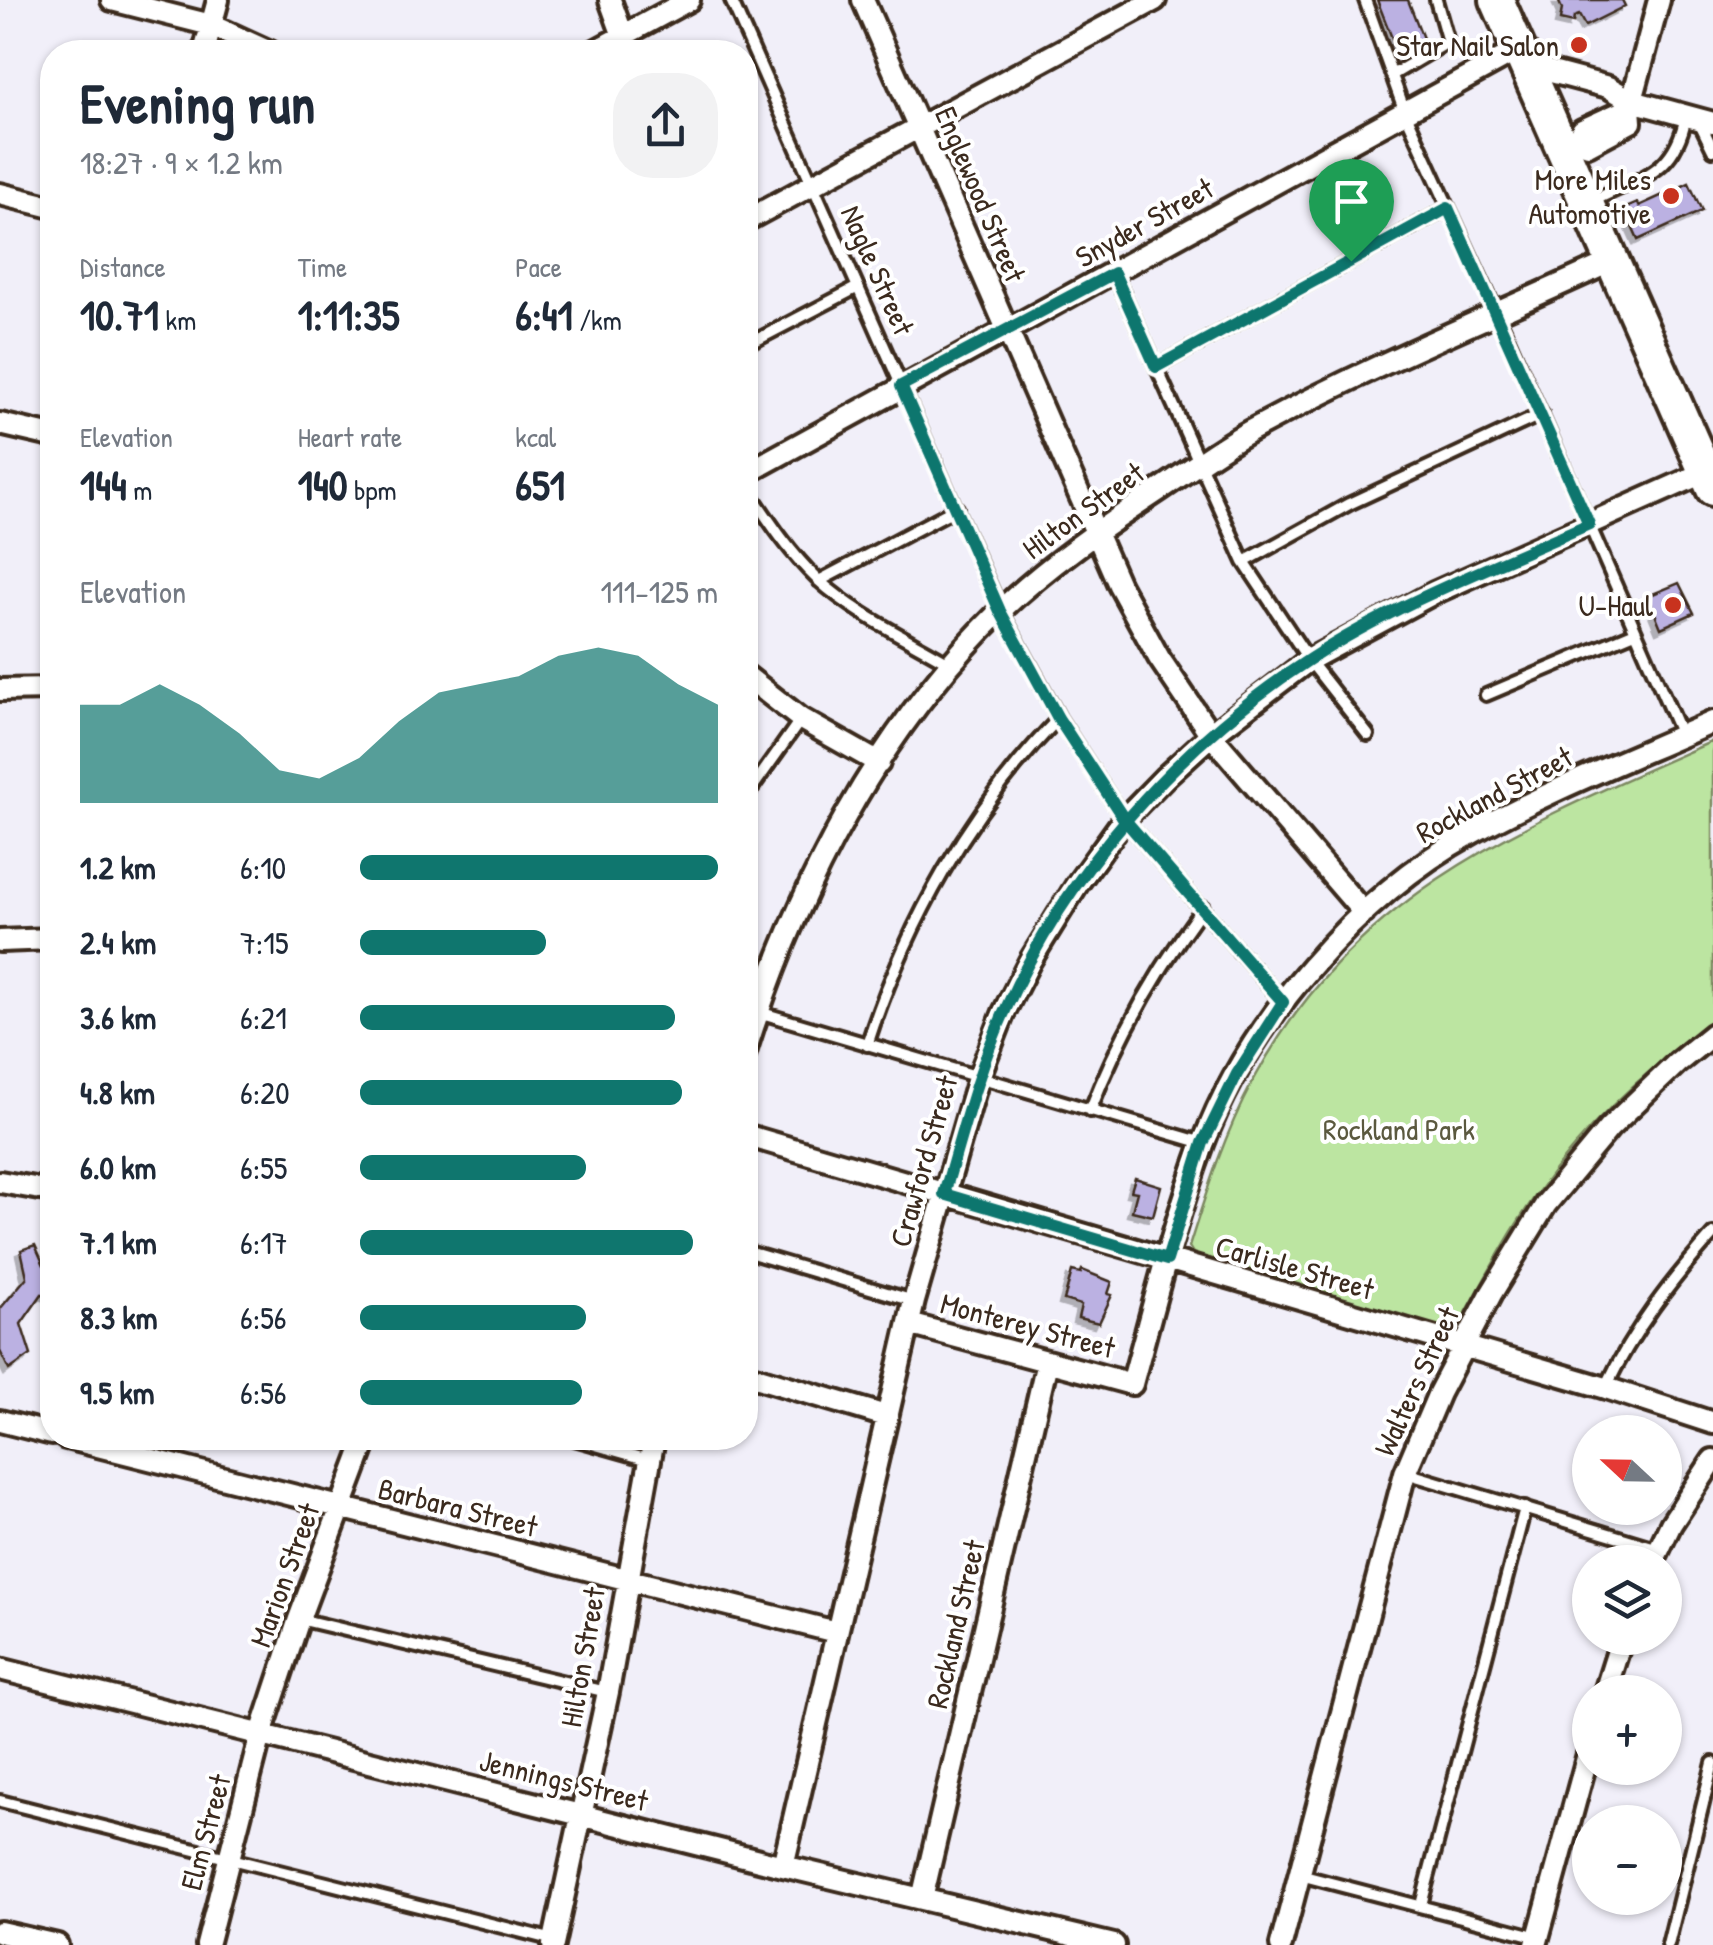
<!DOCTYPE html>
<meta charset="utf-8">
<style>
:root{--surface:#fff;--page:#f2f2f3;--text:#1f2937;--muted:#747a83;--accent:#0f766e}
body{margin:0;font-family:"Patrick Hand",sans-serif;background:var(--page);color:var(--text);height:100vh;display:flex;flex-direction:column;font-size:38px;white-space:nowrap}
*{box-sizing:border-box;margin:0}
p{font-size:32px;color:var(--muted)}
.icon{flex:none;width:55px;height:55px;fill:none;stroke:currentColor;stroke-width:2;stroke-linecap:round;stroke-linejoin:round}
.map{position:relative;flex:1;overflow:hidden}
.sheet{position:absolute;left:40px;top:40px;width:718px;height:1410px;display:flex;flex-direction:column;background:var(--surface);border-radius:40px;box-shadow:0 2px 8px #0004}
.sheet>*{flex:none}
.needle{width:65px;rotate:292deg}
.tools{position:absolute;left:1572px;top:1415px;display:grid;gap:20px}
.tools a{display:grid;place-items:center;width:110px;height:110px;border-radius:50%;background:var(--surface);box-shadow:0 2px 8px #0004;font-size:50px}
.pin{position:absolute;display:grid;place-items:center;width:85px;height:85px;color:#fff;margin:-102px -42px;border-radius:50% 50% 50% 0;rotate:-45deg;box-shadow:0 0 10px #0007}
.pin .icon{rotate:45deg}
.round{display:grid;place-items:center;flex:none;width:105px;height:105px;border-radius:40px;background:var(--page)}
.head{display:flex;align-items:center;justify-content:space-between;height:170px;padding:0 40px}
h1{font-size:55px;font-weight:800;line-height:75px}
.stats{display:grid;grid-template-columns:repeat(3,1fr);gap:15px;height:170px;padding:10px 40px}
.stats div{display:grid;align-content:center}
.stats b{font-size:42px;font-weight:800}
.stats small{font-size:28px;font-weight:400}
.stats p{font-size:28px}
.chart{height:280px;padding:20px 40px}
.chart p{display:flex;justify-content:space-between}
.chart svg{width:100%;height:180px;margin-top:10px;fill:var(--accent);opacity:.7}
ul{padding:0 40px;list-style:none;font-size:32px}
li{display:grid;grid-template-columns:160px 120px 1fr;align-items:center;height:75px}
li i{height:25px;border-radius:12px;background:var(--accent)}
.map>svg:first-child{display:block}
.green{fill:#bce5a1;stroke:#7c8860;stroke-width:2.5}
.building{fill:#bbb1e2;stroke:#3b2a1e;stroke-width:2.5;filter:url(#shadow)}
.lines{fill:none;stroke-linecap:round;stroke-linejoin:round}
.lane-casing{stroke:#3b2a1e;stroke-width:18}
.street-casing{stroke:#3b2a1e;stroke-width:28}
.primary-casing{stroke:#3b2a1e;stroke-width:40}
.lane{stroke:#fff;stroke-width:10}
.street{stroke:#fff;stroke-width:20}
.primary{stroke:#fff;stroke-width:32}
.route-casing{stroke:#fff;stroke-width:20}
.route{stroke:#0f766e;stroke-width:12}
.poi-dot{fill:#c8321e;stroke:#fff;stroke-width:4}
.labels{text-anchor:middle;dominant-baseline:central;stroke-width:8;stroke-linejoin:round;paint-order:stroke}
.poi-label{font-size:30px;fill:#3b2a1e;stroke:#fff;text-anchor:end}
.street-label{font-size:30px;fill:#3b2a1e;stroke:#fff}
.park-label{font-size:30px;fill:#5b593f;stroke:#fff}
</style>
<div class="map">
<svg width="1713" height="1945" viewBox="0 0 1713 1945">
<defs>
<filter id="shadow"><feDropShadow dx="-5" dy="5" stdDeviation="0" flood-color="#0004"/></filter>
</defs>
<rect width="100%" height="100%" fill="#f1eff9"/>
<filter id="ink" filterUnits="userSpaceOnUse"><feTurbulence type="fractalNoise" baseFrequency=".01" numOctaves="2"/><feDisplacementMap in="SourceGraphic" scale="20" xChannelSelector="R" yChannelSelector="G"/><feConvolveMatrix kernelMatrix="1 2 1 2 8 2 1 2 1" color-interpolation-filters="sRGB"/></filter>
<g filter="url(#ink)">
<!-- green -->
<path class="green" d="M1713,741V1021C1647,1069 1583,1128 1536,1195C1506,1237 1482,1284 1457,1329L1452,1331L1194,1255L1189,1247C1207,1190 1224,1135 1252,1083C1355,890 1525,824 1713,741Z"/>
<!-- building -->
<path class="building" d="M1377,0H1408L1426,46L1399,56Z
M1558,0H1622L1625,6L1585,26L1579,15L1574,17L1573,23L1560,20L1562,9Z
M1689,183L1702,211L1638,240L1624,209L1638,203L1639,206Z
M1679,583L1694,613L1661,628L1648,596Z
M1135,1178L1161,1186L1153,1216L1132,1211L1137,1192L1131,1191Z
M35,1245L44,1265L52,1266V1296L42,1294L21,1324L31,1355L9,1370L0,1351V1309L27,1277L21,1250Z
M1082,1270L1112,1282L1108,1294L1112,1295L1099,1323L1078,1318L1081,1305L1064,1300L1072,1271L1081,1273Z"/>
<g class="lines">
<defs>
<path id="lane" d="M731,0L1001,611L1059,718L1124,819L1283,1002
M1365,0L1405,112L1504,329L1681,735
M1392,75L1448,42L1436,0
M1698,119L1713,150
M1591,202C1640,176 1674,176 1686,116
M1114,273L1244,562L1309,660L1368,735
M745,346L858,287
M1156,367L1448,208
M745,485C767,518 788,551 817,579C855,614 907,638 951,664
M1244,562L1349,504L1542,414
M819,581L957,508
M1486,695L1635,632
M745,798L801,719
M745,1008L1203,1143
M867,1045C906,924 969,810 1059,718
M1090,1111C1118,1038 1157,970 1203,907
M745,1251L914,1301
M1606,1387C1633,1330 1671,1281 1713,1234
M571,1438L649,1460
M1406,1473L1659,1549
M299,1619L607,1692
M0,1801L554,1940
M1300,1875L1538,1937
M1421,1905L1525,1508
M1668,1945L1713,1763"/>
<path id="street" d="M112,0L211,25L270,52
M610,0L623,36
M863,0L1119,585L1159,658L1211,735L1364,913
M204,52L218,0
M593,52L689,0
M1525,65L1608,87L1632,101L1713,123
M1578,141L1582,130L1630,108
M1560,148L1578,141L1588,145L1631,122L1630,108L1659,0
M0,194L52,207
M745,221L1155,0
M0,424L52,436
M745,474L1518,50
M745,675L801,719L879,763
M0,690L52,689
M0,941L52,939
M745,1052C796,890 877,732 999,612C1048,565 1105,526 1161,489C1191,469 1219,448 1250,431C1367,367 1491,317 1612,261
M745,1135L1606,1388L1713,1423
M0,1182L52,1191
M909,1324L1132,1384C1154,1304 1174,1222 1203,1144C1248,1022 1358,896 1472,833C1549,790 1632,758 1713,722
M745,1374L886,1416
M0,1421L52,1434
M66,1438L836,1632
M1653,1562L1671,1524L1713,1460
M0,1669L783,1866L1114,1945
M1605,1692L1622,1638
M783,1866L914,1301L978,1079L1004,1012L1030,961L1078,883L1124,819L1165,777L1211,735L1309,660L1434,593L1705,472
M922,1899L1047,1362
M0,1932L57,1945
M207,1945L261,1734L299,1619L367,1438
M553,1945L608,1692L654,1438
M1281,1945L1405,1473L1439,1393L1491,1294L1546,1204L1609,1128L1677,1063L1713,1034
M1536,1945L1590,1747"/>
<path id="primary" d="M1497,0L1713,489"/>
</defs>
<!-- lane casing -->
<use href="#lane" class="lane-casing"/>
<!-- street casing -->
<use href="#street" class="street-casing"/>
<!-- primary casing -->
<use href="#primary" class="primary-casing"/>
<!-- lane -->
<use href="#lane" class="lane"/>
<!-- street -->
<use href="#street" class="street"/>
<!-- primary -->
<use href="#primary" class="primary"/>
</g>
</g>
<g class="lines" filter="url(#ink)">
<defs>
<path id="route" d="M1351,261L1156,367L1114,273L901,386L1000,611L1058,718L1124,819L1283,1002L1237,1074L1203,1143L1167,1260L944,1194C962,1134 977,1072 1003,1015C1067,870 1177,745 1310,659C1396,603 1495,566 1589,524L1448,208L1351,261"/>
</defs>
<!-- route casing -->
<use href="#route" class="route-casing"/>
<!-- route -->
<use href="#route" class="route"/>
</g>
<!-- markers -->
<g class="poi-dot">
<circle cx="1579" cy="45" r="10"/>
<circle cx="1671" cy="196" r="10"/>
<circle cx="1673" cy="605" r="10"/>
</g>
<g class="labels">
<!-- poi labels -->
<g class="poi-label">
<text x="1559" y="45">Star Nail Salon</text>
<text x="1651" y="179">More Miles<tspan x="1651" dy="34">Automotive</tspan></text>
<text x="1653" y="605">U-Haul</text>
</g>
<!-- street labels -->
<g class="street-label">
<text transform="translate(981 194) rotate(67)">Englewood Street</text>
<text transform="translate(1144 222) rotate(-29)">Snyder Street</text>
<text transform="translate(878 270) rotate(66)">Nagle Street</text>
<text transform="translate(1083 510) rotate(-36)">Hilton Street</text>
<text transform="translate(1494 794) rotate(-28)">Rockland Street</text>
<text transform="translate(923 1161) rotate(-74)">Crawford Street</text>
<text transform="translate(1295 1267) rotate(16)">Carlisle Street</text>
<text transform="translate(1028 1325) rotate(15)">Monterey Street</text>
<text transform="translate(1416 1381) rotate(-65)">Walters Street</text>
<text transform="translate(458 1507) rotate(14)">Barbara Street</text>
<text transform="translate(284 1575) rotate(-70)">Marion Street</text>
<text transform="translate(955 1624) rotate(-77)">Rockland Street</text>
<text transform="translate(582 1657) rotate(-80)">Hilton Street</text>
<text transform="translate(564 1780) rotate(14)">Jennings Street</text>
<text transform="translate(205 1832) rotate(-75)">Elm Street</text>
</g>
<!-- park labels -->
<g class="park-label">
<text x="1399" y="1129">Rockland Park</text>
</g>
</g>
</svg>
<div class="tools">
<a><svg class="needle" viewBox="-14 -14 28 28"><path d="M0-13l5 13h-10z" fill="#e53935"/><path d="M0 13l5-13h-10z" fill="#747a83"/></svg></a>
<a><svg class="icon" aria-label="layers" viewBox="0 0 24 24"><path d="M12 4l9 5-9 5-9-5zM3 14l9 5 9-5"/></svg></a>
<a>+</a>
<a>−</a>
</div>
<div class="pin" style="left:1351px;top:261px;background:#1e9e55"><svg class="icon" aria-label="arrive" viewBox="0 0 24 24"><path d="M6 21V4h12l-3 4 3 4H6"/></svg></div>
<section class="sheet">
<div class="head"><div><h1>Evening run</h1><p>18:27 · 9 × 1.2 km</p></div><a class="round"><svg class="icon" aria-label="share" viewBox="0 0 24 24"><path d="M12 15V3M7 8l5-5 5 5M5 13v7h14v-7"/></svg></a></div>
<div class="stats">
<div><p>Distance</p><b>10.71<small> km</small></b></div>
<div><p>Time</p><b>1:11:35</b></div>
<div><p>Pace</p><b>6:41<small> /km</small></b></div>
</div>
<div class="stats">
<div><p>Elevation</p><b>144<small> m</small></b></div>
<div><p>Heart rate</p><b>140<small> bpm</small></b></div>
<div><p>kcal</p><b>651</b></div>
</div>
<div class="chart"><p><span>Elevation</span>111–125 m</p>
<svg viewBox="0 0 160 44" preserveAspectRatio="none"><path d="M0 44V20L10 20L20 15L30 20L40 27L50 36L60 38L70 33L80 24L90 17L100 15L110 13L120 8L130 6L140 8L150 15L160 20V44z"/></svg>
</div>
<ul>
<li><b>1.2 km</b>6:10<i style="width:100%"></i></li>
<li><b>2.4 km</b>7:15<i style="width:52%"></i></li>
<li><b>3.6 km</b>6:21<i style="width:88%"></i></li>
<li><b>4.8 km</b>6:20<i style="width:90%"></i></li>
<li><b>6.0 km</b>6:55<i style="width:63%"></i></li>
<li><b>7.1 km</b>6:17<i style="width:93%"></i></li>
<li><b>8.3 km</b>6:56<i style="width:63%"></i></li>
<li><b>9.5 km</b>6:56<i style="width:62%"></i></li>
</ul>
</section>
</div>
